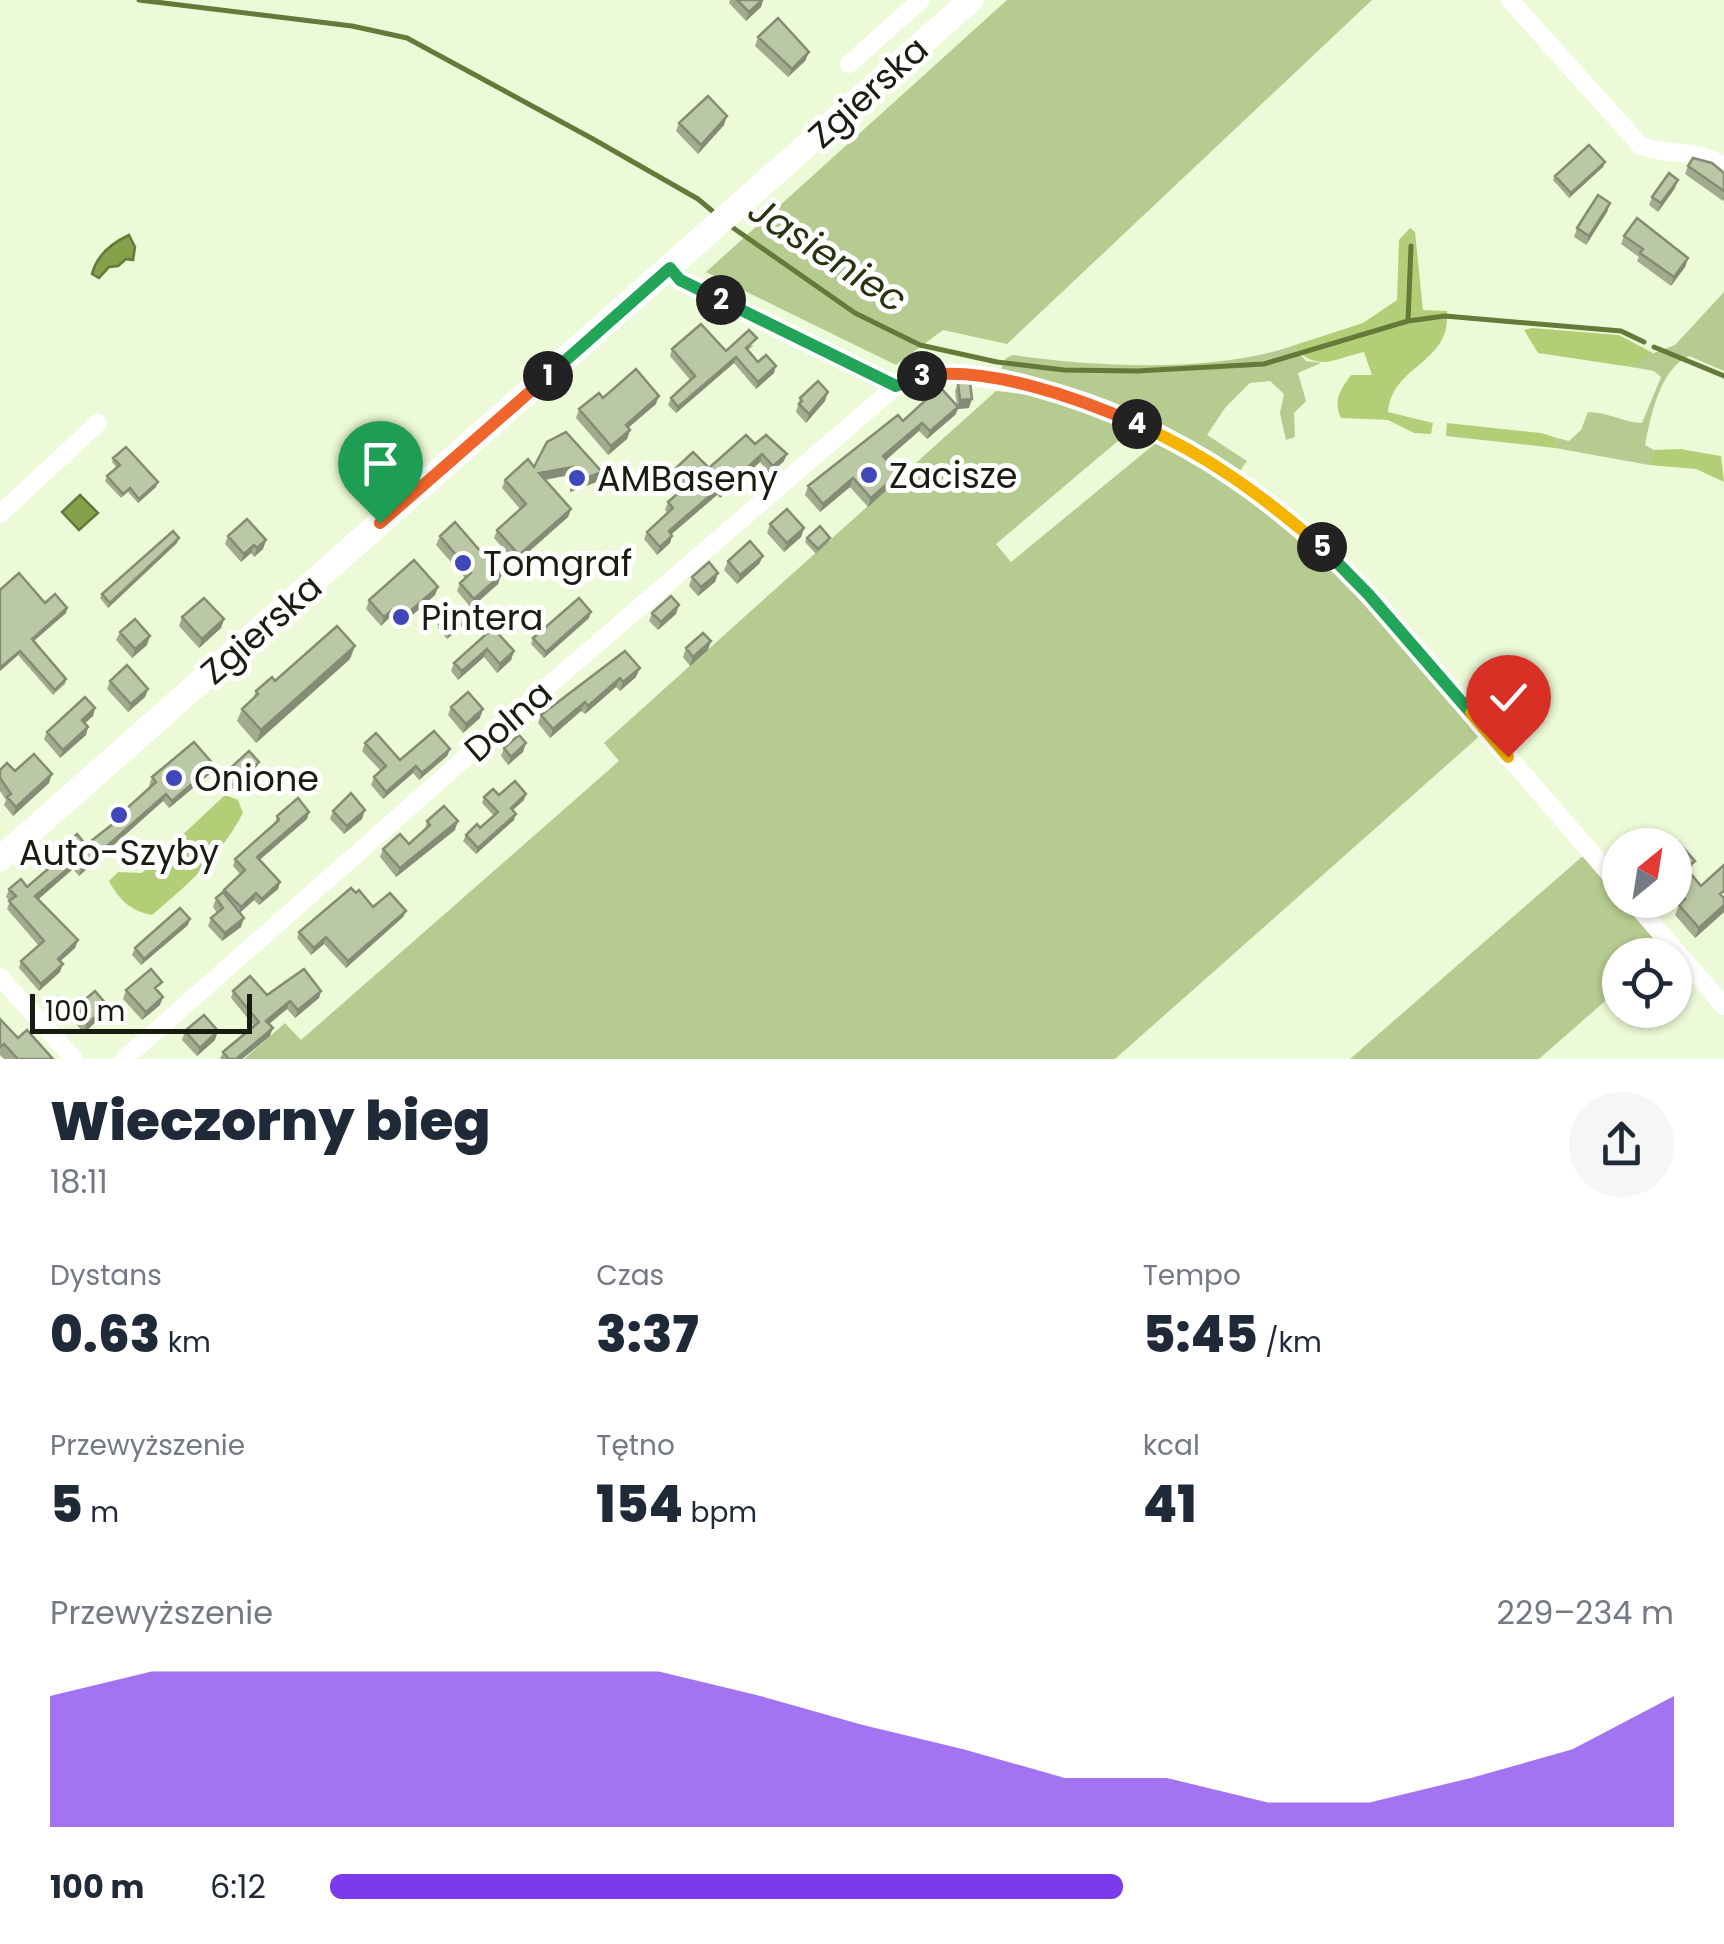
<!DOCTYPE html>
<html lang="pl">
<meta charset="utf-8">
<style>
:root{--surface:#fff;--page:#f6f6f7;--text:#1f2937;--muted:#747a83;--accent:#7c3aed}
body{margin:0;font-family:Poppins,sans-serif;background:var(--page);color:var(--text);height:100vh;display:flex;flex-direction:column;font-size:38px;white-space:nowrap}
*{box-sizing:border-box;margin:0}
p{font-size:32px;color:var(--muted)}
.icon{flex:none;width:55px;height:55px;fill:none;stroke:currentColor;stroke-width:2;stroke-linecap:round;stroke-linejoin:round}
.map{position:relative;height:1059px;overflow:hidden}
.sheet{display:flex;flex-direction:column;background:var(--surface);flex:1}
.sheet>*{flex:none}
.needle{width:65px;rotate:30deg}
.controls{position:absolute;left:1602px;top:828px;display:grid;gap:20px}
.controls a{display:grid;place-items:center;width:90px;height:90px;border-radius:50%;background:var(--surface);box-shadow:0 2px 8px #0004;font-size:50px}
.scale{position:absolute;left:30px;bottom:25px;width:222px;box-sizing:border-box;padding-left:10px;border:5px solid #191d10;border-top:0;font-size:28px;line-height:35px;white-space:nowrap;color:#191d10;-webkit-text-stroke:8px #fff;paint-order:stroke}
.pin{position:absolute;display:grid;place-items:center;width:85px;height:85px;color:#fff;margin:-102px -42px;border-radius:50% 50% 50% 0;rotate:-45deg;box-shadow:0 0 10px #0007}
.pin .icon{rotate:45deg}
.km{position:absolute;width:50px;height:50px;margin:-25px;border-radius:50%;background:#222;color:#fff;font-size:28px;line-height:50px;text-align:center}
.round{display:grid;place-items:center;flex:none;width:105px;height:105px;border-radius:52px;background:var(--page)}
.summary{display:flex;align-items:center;justify-content:space-between;height:170px;padding:0 50px}
h1{font-size:55px;font-weight:800;line-height:75px}
.stats{display:grid;grid-template-columns:repeat(3,1fr);gap:15px;height:170px;padding:10px 50px}
.stats div{display:grid;align-content:center}
.stats b{font-size:50px;font-weight:800}
.stats small{font-size:28px;font-weight:400}
.stats p{font-size:28px}
.chart{height:280px;padding:20px 50px}
.chart p{display:flex;justify-content:space-between}
.chart svg{width:100%;height:180px;margin-top:10px;fill:var(--accent);opacity:.7}
ul{padding:0 50px;list-style:none;font-size:32px}
li{display:grid;grid-template-columns:160px 120px 1fr;align-items:center;height:75px}
li i{height:25px;border-radius:12px;background:var(--accent)}
.map>svg:first-child{display:block}
.green{fill:#b5cb8f}
.forest{fill:#b2cf78}
.water{fill:#85a14a;stroke:#657939;stroke-width:2.5}
.lines{fill:none;stroke-linecap:round;stroke-linejoin:round}
.stream{stroke:#657939;stroke-width:5}
.street{stroke:#fff;stroke-width:18}
.secondary{stroke:#fff;stroke-width:25}
.wall{fill:#a1ac8e}
.shaded-wall{fill:#838c74}
.building{fill:#bbc8a5;stroke:#838c74;stroke-width:2.5}
.split-1-casing{stroke:#fff;stroke-width:20}
.split-2-casing{stroke:#fff;stroke-width:20}
.split-3-casing{stroke:#fff;stroke-width:20}
.split-4-casing{stroke:#fff;stroke-width:20}
.split-5-casing{stroke:#fff;stroke-width:20}
.split-6-casing{stroke:#fff;stroke-width:20}
.split-7-casing{stroke:#fff;stroke-width:20}
.split-1{stroke:#f0652b;stroke-width:12}
.split-2{stroke:#22a559;stroke-width:12}
.split-3{stroke:#22a559;stroke-width:12}
.split-4{stroke:#f0652b;stroke-width:12}
.split-5{stroke:#f5b400;stroke-width:12}
.split-6{stroke:#22a559;stroke-width:12}
.split-7{stroke:#f5b400;stroke-width:12}
.poi-dot{fill:#4047bb;stroke:#fff;stroke-width:4}
.labels{text-anchor:middle;dominant-baseline:central;stroke-width:10;stroke-linejoin:round;paint-order:stroke}
.street-label{font-size:35px;fill:#191d10;stroke:#fff}
.poi-label{font-size:35px;fill:#191d10;stroke:#fff;text-anchor:start}
.water-label{font-size:38px;font-style:italic;fill:#28340f;stroke:#fff}
</style>
<div class="map">
<svg width="1724" height="1059" viewBox="0 0 1724 1059">
<rect width="100%" height="100%" fill="#edfad7"/>
<!-- green -->
<path class="green" d="M1007,0H1372L1007,344L943,330L896,365L706,272Z
M1724,292V371L1689,356C1660,369 1651,415 1645,445L1654,450L1649,465L1555,448L1557,438L1569,441L1581,430L1588,412C1608,412 1625,423 1642,423L1661,377L1654,371L1631,367L1643,357L1675,345Z
M1292,346L1306,361L1321,363L1298,373L1306,401L1294,413L1295,437L1286,440L1280,413L1284,394L1270,381L1250,383L1225,408L1207,435L1247,461L1240,471C1174,431 1077,381 1000,372L1006,358L1013,355C1094,367 1215,373 1292,346Z
M996,391L1049,397L1131,430L996,544L1011,562L1157,442L1237,485L1361,594L1483,733L1115,1059H244L285,1023L301,1040L619,761L604,743Z
M1584,855L1665,949L1658,955H1620V988L1539,1059H1350Z"/>
<!-- forest -->
<path class="forest" d="M1410,228L1415,232L1423,310L1447,311C1451,365 1393,363 1388,412L1433,423L1431,434L1414,433L1388,420L1341,418C1333,400 1340,390 1351,375H1372L1364,352C1333,359 1318,373 1292,346L1363,323L1397,300L1399,240Z
M1532,328L1619,335L1653,353L1631,367L1538,353L1524,330Z
M1447,423L1541,433L1557,438L1555,448L1446,436Z
M1680,449L1721,456L1724,482L1696,469L1649,465L1654,450Z
M225,795L238,800L243,813C220,856 189,884 152,915C131,911 119,900 109,881L118,872L142,873Z"/>
<!-- water -->
<path class="water" d="M129,235L135,247L133,260L126,259L118,266L109,267L99,278L92,274C97,254 112,243 129,235Z
M80,495L98,513L79,530L62,512Z"/>
<g class="lines">
<!-- stream -->
<path class="stream" d="M139,0L352,26L407,38L593,139L698,199L717,215
M729,225L855,313L920,345L997,362L1064,370L1137,371L1264,364L1408,321L1445,316L1621,331L1644,342
M1408,321L1411,246
M1654,347L1724,376"/>
<!-- street -->
<path class="street" d="M1510,0L1641,146C1669,157 1698,147 1724,167
M849,64L921,0
M670,268L680,281L896,386C923,369 955,375 985,379C1138,396 1264,488 1369,595L1620,886
M0,514L98,423
M1632,900L1724,1006
M0,977L74,1059
M124,1059L496,731L896,386"/>
<!-- secondary -->
<path class="secondary" d="M0,859L971,0"/>
</g>
<!-- wall -->
<path class="wall" d="M730,0H763L761,7L746,21L729,3Z
M758,37L809,52L805,61L788,77L755,46Z
M679,123L724,125L698,154L676,131Z
M1605,162L1603,167L1569,198L1553,180L1555,176Z
M1688,166L1724,173V199L1723,201L1685,174Z
M1675,188L1658,212L1649,205L1652,197Z
M1610,203L1607,212L1586,245L1574,237L1577,228Z
M1624,236L1688,258L1685,267L1671,286L1637,261L1639,257L1621,244Z
M754,345L748,350L758,362L774,373L756,389L734,363L676,413L668,405L671,398L691,381L670,356L672,349L726,351Z
M958,383L969,408L958,409L955,415L927,439L919,431L886,460L898,474L895,482L868,507L850,487L820,512L805,495L808,486L903,421L957,405L955,391Z
M603,398L656,404L628,428L630,430L627,439L608,455L576,418L579,409Z
M800,398L825,401L806,423L796,412Z
M547,442L602,472L599,481L570,492V475L545,480L571,509L568,517L516,563L494,538L497,530L520,509L502,488L505,480L534,467Z
M755,444L784,461L770,474L760,462L720,498L717,495L671,534L670,543L657,555L644,539L647,532L668,513L665,510L668,502L685,488L673,476L676,468H709Z
M113,458L156,487L138,503L128,492L121,498L105,481L107,476L117,468L112,462Z
M770,524L804,528L801,537L784,552L767,533Z
M228,536L266,540L263,549L254,557L251,553L241,562L225,544Z
M440,536L501,575L498,584L471,608L457,591L460,583L465,578L436,545Z
M807,538H830L828,543L816,554L805,542Z
M177,543L108,608L100,598L102,594Z
M763,556L759,564L737,584L724,570L728,561Z
M718,573L715,582L698,596L689,586L692,577Z
M438,587L435,595L398,628L389,618L381,626L366,609L369,600Z
M0,590L45,603L67,608L66,613L34,641L66,679L65,684L53,695L18,655L0,671Z
M652,613L676,614L658,630L649,621Z
M182,617L224,619L221,628L199,648L179,626Z
M589,618L544,658L531,644L533,638Z
M468,619L466,623L447,639L438,628L439,624Z
M493,628L514,651L511,660L497,673L484,657L458,680L451,671L454,663Z
M120,632L147,645L132,658L116,640Z
M686,648L708,650L690,666L683,657Z
M625,651L636,677L620,691L616,687L585,714L581,711L550,738L538,723L541,715Z
M350,659L256,743L237,721L242,709L253,699L256,691L275,681Z
M110,681L148,689L145,697L128,712L107,689Z
M451,707L480,718L463,733L448,715Z
M95,708L93,716L85,723L88,727L86,735L60,758L44,739L47,732Z
M365,743L400,760L450,749L447,756L419,780L413,773L383,799L371,785L374,777L381,771L362,751Z
M504,748L523,752L508,765L501,756Z
M259,762L257,766L232,789L222,779L224,774Z
M0,770L15,771L49,783L13,816L4,805L6,800L0,791Z
M211,773L169,808L163,801L79,876L73,869L38,899L78,940L75,948L60,961V972L39,991L19,968L21,961L39,946L7,909L10,901L6,897L9,889L27,887L62,857L60,854L63,847L86,845L123,816L125,810L151,787L149,785L152,777Z
M499,795L524,800L513,810L514,820L476,854L463,841L466,835L480,828L494,816L482,803L484,797Z
M333,811L362,819L344,834L330,819Z
M309,812L307,819L259,860L280,882L278,889L259,905L254,900L240,913L241,927L222,941L208,926L211,918L217,913L213,907L216,898L240,874L233,866L235,859L275,823L277,816Z
M427,821L455,830L396,877L380,857L383,849L409,844L425,830Z
M1675,845L1695,861L1689,872L1724,912L1695,938L1675,915L1679,906L1674,900Z
M356,893L373,907L406,911L403,917L346,968L324,944L311,955L297,938L299,932Z
M188,925L141,965L132,955L135,948Z
M126,990H159L160,1005L142,1020L123,999Z
M233,991L267,995L321,991L319,998L295,1018L287,1009L269,1024L270,1036L242,1059H220L223,1052L254,1026L231,998Z
M82,1002L104,1014L84,1033L75,1023L80,1012L79,1011Z
M0,1003V1019L18,1038L53,1059H4L0,1055Z
M185,1031L215,1040L197,1056L182,1040Z"/>
<!-- shaded-wall -->
<path class="shaded-wall" d="M762,0H763L761,7L746,21L749,12Z
M809,52L805,61L788,77L792,69Z
M727,116L724,125L698,154L701,145Z
M1605,162L1603,167L1569,198L1571,193Z
M1678,180L1675,188L1658,212L1661,203Z
M1610,203L1607,212L1586,245L1589,236Z
M1688,258L1685,267L1671,286L1674,277Z
M736,357L734,363L676,413L678,407Z
M776,366L774,373L756,389L758,382Z
M828,392L825,401L806,423L809,414Z
M659,396L656,404L622,433L626,425Z
M972,399L969,408L958,409L955,415L927,439L930,431L958,407L960,400Z
M922,423L919,431L880,465L883,456Z
M630,430L627,439L608,455L611,446Z
M762,454L760,462L720,498L723,490Z
M787,454L784,461L770,474L773,466Z
M573,467L570,475L536,481L539,473Z
M602,472L599,481L570,492L573,483Z
M898,474L895,482L868,507L871,498Z
M853,478L850,487L820,512L823,504Z
M158,482L156,487L138,503L139,499Z
M720,487L717,495L666,539L669,531Z
M571,509L568,517L516,563L519,555Z
M804,528L801,537L784,552L787,543Z
M672,536L670,543L657,555L660,547Z
M179,538L177,543L108,608L110,603Z
M266,540L263,549L254,557L257,548Z
M254,545L251,553L241,562L244,554Z
M763,556L759,564L737,584L740,575Z
M718,573L715,582L698,596L701,587Z
M501,575L498,584L471,608L474,599Z
M438,587L435,595L398,628L401,619Z
M679,605L676,614L658,630L661,622Z
M67,608L66,613L30,644L32,639Z
M392,610L389,618L381,626L384,617Z
M591,612L589,618L544,658L546,652Z
M224,619L221,628L199,648L202,639Z
M468,619L466,623L447,639L449,635Z
M150,636L147,645L132,658L135,649Z
M711,641L708,650L690,666L693,657Z
M355,646L350,659L256,743L261,730Z
M487,649L484,657L458,680L462,671Z
M20,651L18,655L0,671V668Z
M514,651L511,660L497,673L500,664Z
M640,668L636,677L620,691L623,682Z
M620,678L616,687L585,714L588,706Z
M148,689L145,697L128,712L131,704Z
M585,702L581,711L550,738L553,729Z
M95,708L93,716L79,728L82,720Z
M483,709L480,718L463,733L466,724Z
M88,727L86,735L60,758L63,750Z
M526,743L523,752L508,765L511,757Z
M450,749L447,756L419,780L422,773Z
M259,762L257,766L232,789L233,785Z
M214,765L211,773L169,808L172,801Z
M416,766L413,773L383,799L386,792Z
M52,774L49,783L13,816L16,807Z
M166,794L163,801L79,876L82,868Z
M526,794L524,800L508,814L511,808Z
M365,810L362,819L344,834L347,826Z
M309,812L307,819L255,864L257,857Z
M516,814L514,820L476,854L478,848Z
M458,821L455,830L396,877L400,868Z
M76,862L73,869L33,904L35,896Z
M280,882L278,889L259,905L262,899Z
M256,893L254,900L238,914L241,907Z
M1724,905V912L1695,938L1699,928Z
M406,911L403,917L346,968L348,961Z
M244,918L241,927L222,941L225,933Z
M190,919L188,925L141,965L144,959Z
M326,937L324,944L311,955L314,948Z
M78,940L75,948L55,966L58,959Z
M63,964L60,972L39,991L41,984Z
M321,991L319,998L295,1018L298,1010Z
M163,997L160,1005L142,1020L146,1012Z
M290,1001L287,1009L264,1028L266,1021Z
M108,1006L104,1014L84,1033L87,1024Z
M273,1028L270,1036L242,1059H236Z
M218,1031L215,1040L197,1056L200,1048Z"/>
<!-- building -->
<path class="building" d="M737,0H762L749,12Z
M778,18L809,52L792,69L758,37Z
M708,96L727,116L701,145L679,123Z
M1589,145L1605,162L1571,193L1555,176Z
M1693,158L1712,163L1724,173V191L1688,166Z
M1669,173L1678,180L1661,203L1652,197Z
M1598,195L1610,203L1589,236L1577,228Z
M1637,218L1688,258L1674,277L1640,253L1643,249L1624,236Z
M701,324L726,351L749,330L757,338L746,348L758,362L766,355L776,366L758,382L736,357L678,407L671,398L695,376L672,349Z
M636,369L659,396L626,425L630,430L611,446L579,409L599,393L603,398Z
M818,381L828,392L809,414L799,404L802,401L800,398Z
M970,382L972,399L960,400L958,383Z
M940,387L958,407L930,431L922,423L883,456L898,474L871,498L853,478L823,504L808,486L898,415L903,421Z
M566,432L602,472L573,483V467L539,473L571,509L519,555L497,530L526,504L505,480L528,459L534,467L547,442Z
M746,435L755,444L766,435L787,454L773,466L762,454L723,490L720,487L669,531L672,536L660,547L647,532L673,508L668,502L690,483L676,468L693,452L709,468Z
M126,447L158,482L139,499L130,488L123,494L107,476L120,465L113,458Z
M787,509L804,528L787,543L770,524Z
M247,519L266,540L257,548L254,545L244,554L228,536Z
M455,522L501,575L474,599L460,583L471,573L440,536Z
M820,526L830,538L818,549L807,538Z
M173,531L179,538L110,603L102,594Z
M750,541L763,556L740,575L728,561Z
M414,560L438,587L401,619L392,610L384,617L369,600Z
M709,562L718,573L701,587L692,577Z
M19,573L45,603L55,594L67,608L32,639L66,679L55,690L20,651L0,668V590Z
M671,596L679,605L661,622L652,613Z
M204,598L224,619L202,639L182,617Z
M579,598L591,612L546,652L533,638Z
M458,607L468,619L449,635L439,624Z
M135,619L150,636L135,649L120,632Z
M337,626L355,646L261,730L242,709L258,694L256,691L272,677L275,681Z
M493,628L514,651L500,664L487,649L462,671L454,663Z
M703,633L711,641L693,657L686,648Z
M625,651L640,668L623,682L620,678L588,706L585,702L553,729L541,715Z
M127,665L148,689L131,704L110,681Z
M468,692L483,709L466,724L451,707Z
M85,697L95,708L82,720L88,727L63,750L47,732Z
M434,731L450,749L422,773L416,766L386,792L374,777L386,766L365,743L376,733L400,760Z
M519,735L526,743L511,757L504,748Z
M194,742L214,765L172,801L166,794L82,868L76,862L35,896L78,940L58,959L63,964L41,984L21,961L44,941L9,901L16,896L9,889L21,879L27,887L68,852L63,847L77,834L86,845L128,812L125,810L156,782L152,777Z
M249,751L259,762L233,785L224,774Z
M34,754L52,774L16,807L7,797L11,794L0,778V770L7,763L15,771Z
M515,781L526,794L511,808L516,814L478,848L466,835L477,824L480,828L498,812L484,797L493,789L499,795Z
M351,793L365,810L347,826L333,811Z
M298,798L309,812L257,857L280,882L262,899L256,893L241,907L224,890L245,870L235,859L279,820L277,816Z
M444,806L458,821L400,868L383,849L400,834L409,844L430,825L427,821Z
M1678,842L1695,861L1686,868L1701,886L1724,865V891L1720,894L1724,898V905L1699,928L1679,905L1685,899L1675,886V845Z
M351,888L356,893L359,890L373,907L390,893L406,911L348,961L326,937L314,948L299,932Z
M223,892L244,918L225,933L211,918L223,908L216,898Z
M180,908L190,919L144,959L135,948Z
M151,969L162,982L155,988L163,997L146,1012L126,990Z
M304,969L321,991L298,1010L290,1001L266,1021L273,1028L236,1059H229L223,1052L259,1022L233,991L250,976L267,995Z
M95,991L108,1006L87,1024L78,1014L86,1006L82,1002Z
M204,1015L218,1031L200,1048L185,1031Z
M0,1019L18,1038L27,1030L53,1059H18L4,1044L0,1047Z"/>
<g class="lines">
<defs>
<path id="split-1" d="M380,523L548,376"/>
<path id="split-2" d="M548,376L670,268L680,280L721,300"/>
<path id="split-3" d="M721,300L896,386L922,376"/>
<path id="split-4" d="M922,376C986,365 1079,398 1137,424"/>
<path id="split-5" d="M1137,424C1208,455 1264,497 1322,547"/>
<path id="split-6" d="M1322,547L1369,595L1471,713"/>
<path id="split-7" d="M1471,713L1508,757"/>
</defs>
<!-- split-1 casing -->
<use href="#split-1" class="split-1-casing"/>
<!-- split-2 casing -->
<use href="#split-2" class="split-2-casing"/>
<!-- split-3 casing -->
<use href="#split-3" class="split-3-casing"/>
<!-- split-4 casing -->
<use href="#split-4" class="split-4-casing"/>
<!-- split-5 casing -->
<use href="#split-5" class="split-5-casing"/>
<!-- split-6 casing -->
<use href="#split-6" class="split-6-casing"/>
<!-- split-7 casing -->
<use href="#split-7" class="split-7-casing"/>
<!-- split-1 -->
<use href="#split-1" class="split-1"/>
<!-- split-2 -->
<use href="#split-2" class="split-2"/>
<!-- split-3 -->
<use href="#split-3" class="split-3"/>
<!-- split-4 -->
<use href="#split-4" class="split-4"/>
<!-- split-5 -->
<use href="#split-5" class="split-5"/>
<!-- split-6 -->
<use href="#split-6" class="split-6"/>
<!-- split-7 -->
<use href="#split-7" class="split-7"/>
</g>
<!-- markers -->
<g class="poi-dot">
<circle cx="869" cy="475" r="10"/>
<circle cx="577" cy="478" r="10"/>
<circle cx="463" cy="563" r="10"/>
<circle cx="401" cy="617" r="10"/>
<circle cx="174" cy="778" r="10"/>
<circle cx="119" cy="815" r="10"/>
</g>
<g class="labels">
<!-- street labels -->
<g class="street-label">
<text transform="translate(868 92) rotate(-42)">Zgierska</text>
<text transform="translate(261 629) rotate(-41)">Zgierska</text>
<text transform="translate(508 721) rotate(-41)">Dolna</text>
</g>
<!-- poi labels -->
<g class="poi-label">
<text x="889" y="475">Zacisze</text>
<text x="597" y="478">AMBaseny</text>
<text x="483" y="563">Tomgraf</text>
<text x="421" y="617">Pintera</text>
<text x="194" y="778">Onione</text>
<text x="119" y="852" text-anchor="middle">Auto-Szyby</text>
</g>
<!-- water labels -->
<g class="water-label">
<text transform="translate(828 254) rotate(33)">Jasieniec</text>
</g>
</g>
</svg>
<div class="controls">
<a><svg class="needle" viewBox="-14 -14 28 28"><path d="M0-13l5 13h-10z" fill="#e53935"/><path d="M0 13l5-13h-10z" fill="#747a83"/></svg></a>
<a><svg class="icon" aria-label="locate" viewBox="0 0 24 24"><circle cx="12" cy="12" r="6"/><path d="M12 2v4M12 18v4M2 12h4M18 12h4"/></svg></a>
</div>
<div class="scale">100 m</div>
<div class="pin" style="left:380px;top:523px;background:#1e9e55"><svg class="icon" aria-label="arrive" viewBox="0 0 24 24"><path d="M6 21V4h12l-3 4 3 4H6"/></svg></div>
<div class="pin" style="left:1508px;top:757px;background:#d93025"><svg class="icon" aria-label="check" viewBox="0 0 24 24"><path d="M5 12l5 5 9-10"/></svg></div>
<b class="km" style="left:548px;top:376px">1</b>
<b class="km" style="left:721px;top:300px">2</b>
<b class="km" style="left:922px;top:376px">3</b>
<b class="km" style="left:1137px;top:424px">4</b>
<b class="km" style="left:1322px;top:547px">5</b>
</div>
<section class="sheet">
<div class="summary"><div><h1>Wieczorny bieg</h1><p>18:11</p></div><a class="round"><svg class="icon" aria-label="share" viewBox="0 0 24 24"><path d="M12 15V3M7 8l5-5 5 5M5 13v7h14v-7"/></svg></a></div>
<div class="stats">
<div><p>Dystans</p><b>0.63<small> km</small></b></div>
<div><p>Czas</p><b>3:37</b></div>
<div><p>Tempo</p><b>5:45<small> /km</small></b></div>
</div>
<div class="stats">
<div><p>Przewyższenie</p><b>5<small> m</small></b></div>
<div><p>Tętno</p><b>154<small> bpm</small></b></div>
<div><p>kcal</p><b>41</b></div>
</div>
<div class="chart"><p><span>Przewyższenie</span>229–234 m</p>
<svg viewBox="0 0 160 44" preserveAspectRatio="none"><path d="M0 44V12L10 6L20 6L30 6L40 6L50 6L60 6L70 12L80 19L90 25L100 32L110 32L120 38L130 38L140 32L150 25L160 12V44z"/></svg>
</div>
<ul>
<li><b>100 m</b>6:12<i style="width:59%"></i></li>
</ul>
</section>
